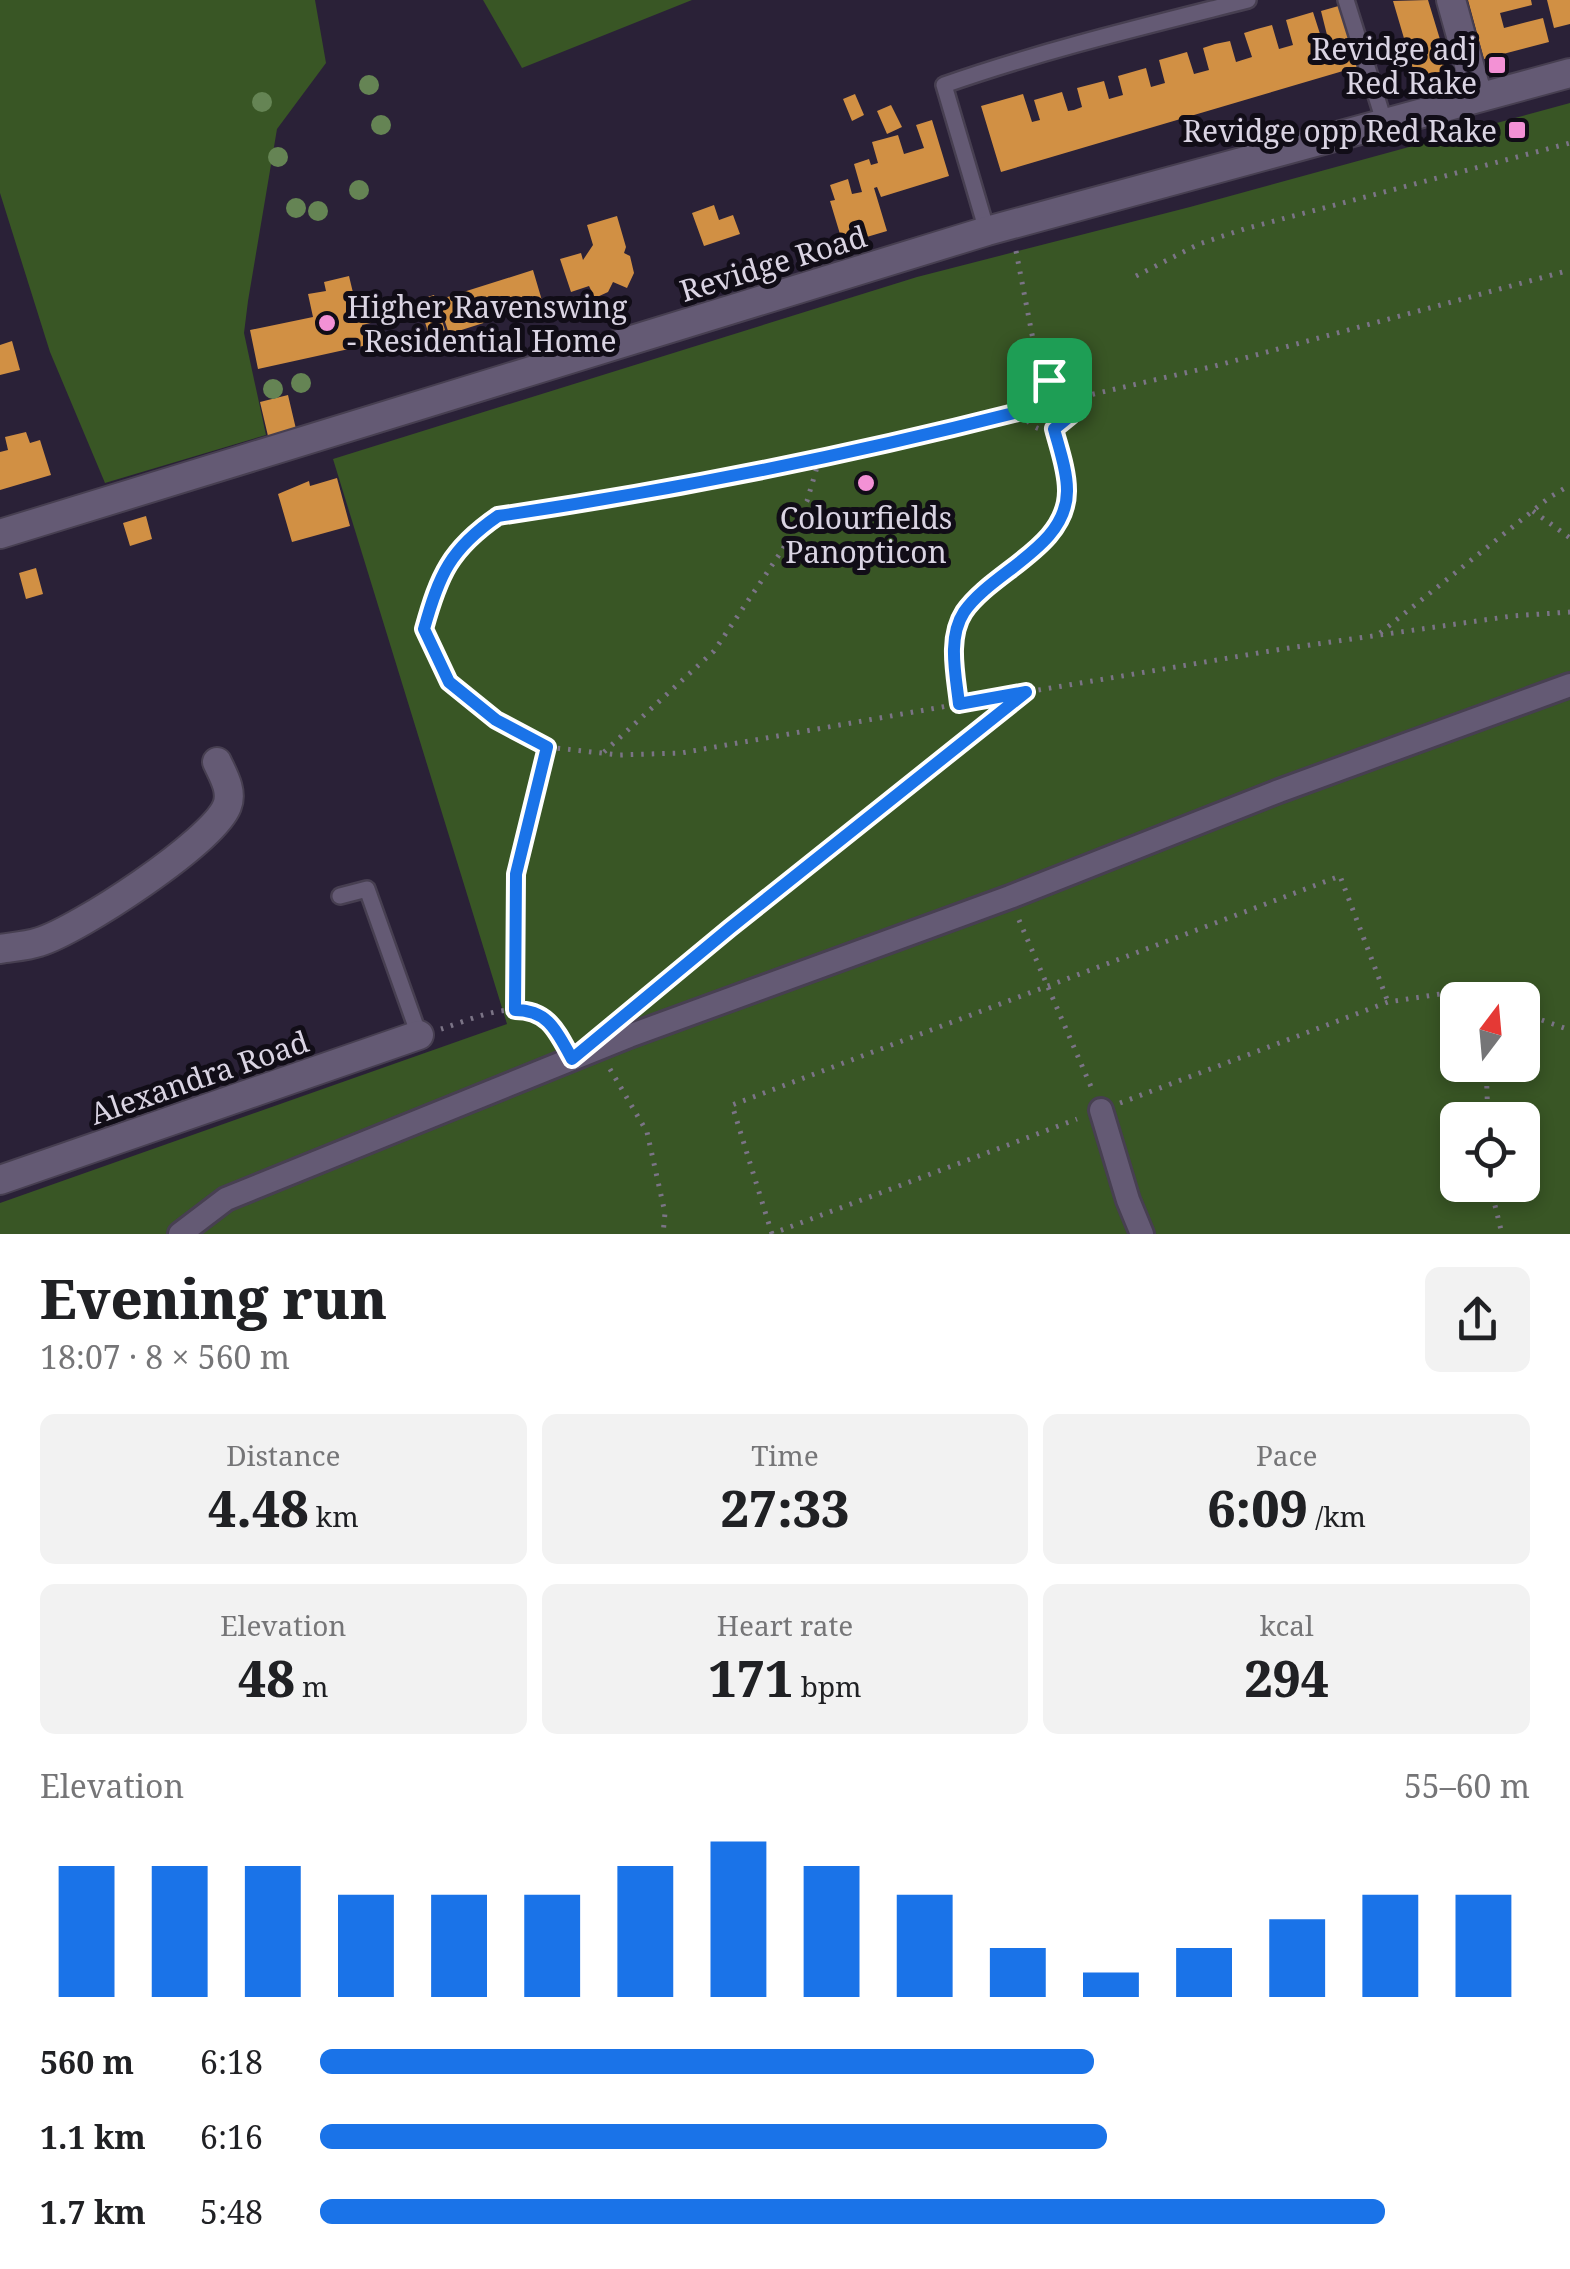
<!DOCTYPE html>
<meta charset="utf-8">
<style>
:root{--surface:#fff;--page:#f2f2f2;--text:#202124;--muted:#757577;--accent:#1a73e8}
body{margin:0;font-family:"Noto Serif",serif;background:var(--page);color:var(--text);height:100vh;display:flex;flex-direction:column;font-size:38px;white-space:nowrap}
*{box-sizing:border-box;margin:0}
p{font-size:32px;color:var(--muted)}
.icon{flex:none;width:55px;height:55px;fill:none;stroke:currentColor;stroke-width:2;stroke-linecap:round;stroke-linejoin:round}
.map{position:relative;height:1234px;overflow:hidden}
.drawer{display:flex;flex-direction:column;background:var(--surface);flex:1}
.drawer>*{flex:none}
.needle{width:65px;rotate:16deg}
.fabs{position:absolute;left:1440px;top:982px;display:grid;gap:20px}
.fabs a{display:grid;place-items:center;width:100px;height:100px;border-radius:15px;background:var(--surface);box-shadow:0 5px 15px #0003;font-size:50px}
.pin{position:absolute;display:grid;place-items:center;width:85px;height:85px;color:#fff;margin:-42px;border-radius:20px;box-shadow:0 5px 15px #0006}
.round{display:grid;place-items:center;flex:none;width:105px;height:105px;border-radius:15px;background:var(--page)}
.head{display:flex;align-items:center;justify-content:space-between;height:170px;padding:0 40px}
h1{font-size:55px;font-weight:800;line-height:75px}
.metrics{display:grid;grid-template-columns:repeat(3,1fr);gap:15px;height:170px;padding:10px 40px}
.metrics div{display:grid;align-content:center;border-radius:15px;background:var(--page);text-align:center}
.metrics b{font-size:50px;font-weight:800}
.metrics small{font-size:28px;font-weight:400}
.metrics p{font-size:28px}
.chart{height:280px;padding:20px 40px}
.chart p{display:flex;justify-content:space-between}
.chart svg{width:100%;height:180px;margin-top:10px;stroke:var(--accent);stroke-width:6}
ul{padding:0 40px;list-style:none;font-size:32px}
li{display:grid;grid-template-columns:160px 120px 1fr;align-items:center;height:75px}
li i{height:25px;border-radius:12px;background:var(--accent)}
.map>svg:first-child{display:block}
.green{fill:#395625;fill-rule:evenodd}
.building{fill:#d19044}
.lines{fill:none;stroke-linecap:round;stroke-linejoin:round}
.service-casing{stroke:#473f51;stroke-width:20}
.pedestrian-casing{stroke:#473f51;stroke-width:28}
.minor-casing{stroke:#473f51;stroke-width:32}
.path{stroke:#7b7486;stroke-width:5;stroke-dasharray:2.5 8;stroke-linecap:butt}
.service{stroke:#645a74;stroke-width:15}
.pedestrian{stroke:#645a74;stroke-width:22}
.minor{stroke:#645a74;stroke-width:28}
.tree{fill:#658454}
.route-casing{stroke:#fff;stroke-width:20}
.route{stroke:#1a73e8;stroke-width:12}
.poi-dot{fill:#f391d5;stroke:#110d17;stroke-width:4}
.labels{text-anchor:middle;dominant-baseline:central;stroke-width:10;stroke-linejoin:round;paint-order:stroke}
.poi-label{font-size:30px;fill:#dad4e3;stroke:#110d17;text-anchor:end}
.street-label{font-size:30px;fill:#dad4e3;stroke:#110d17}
</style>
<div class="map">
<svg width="1570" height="1234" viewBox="0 0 1570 1234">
<rect width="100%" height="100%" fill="#2a2137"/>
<!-- green -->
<path class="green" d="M0,0H315L326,63L277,129L248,301L244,333L266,435L105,483L50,352L0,193Z
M483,0H692L522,68Z
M1570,103V1234H0V1203L507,1024L333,459L917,277L1190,207ZM1458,1000H1522V1065H1458ZM1458,1120H1522V1185H1458Z"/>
<!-- building -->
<path class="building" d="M1428,0L1449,69L1416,79L1393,1Z
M1468,0H1531L1532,5L1500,13L1504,28L1543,18L1549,42L1484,59Z
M1547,0H1570V24L1554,28Z
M1342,5L1360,66L1001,172L981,106L1023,94L1032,122L1040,120L1034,100L1062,92L1068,111L1074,110L1082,107L1077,88L1104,81L1109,99L1123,95L1118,76L1146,68L1151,87L1165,83L1159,60L1187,52L1194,74L1209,70L1203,48L1215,44L1230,41L1236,62L1252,57L1244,33L1257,29L1272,25L1279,49L1293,45L1286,20L1313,12L1321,37L1327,35L1321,11Z
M855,94L864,115L852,121L843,99Z
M891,105L902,127L887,134L877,111Z
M932,120L949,176L881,197L877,187L874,188L887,231L843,244L830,201L835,200L830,185L848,179L852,194L862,192L854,164L869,159L871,165L878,163L872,142L898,135L904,154L924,148L916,125Z
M714,205L719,220L733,215L740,234L704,246L692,213Z
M617,216L626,247L624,253L630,256L634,273L627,288L613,282L608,292L595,298L589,286L571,292L560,259L581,253L583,260L593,245L587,225Z
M533,270L543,304L449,334L438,300Z
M349,276L355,301L374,297L379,321L362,325L367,345L258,369L250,330L313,317L308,294L326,291L324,282Z
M434,295L445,330L429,335L418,300Z
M12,341L20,370L0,375V345Z
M288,395L296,429L268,436L260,402Z
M26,432L30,443L40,440L51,475L0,490V452L8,450L5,437Z
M337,478L350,526L292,542L278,494L309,481L310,486Z
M146,516L152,539L130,546L123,523Z
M36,568L43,594L26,599L19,573Z"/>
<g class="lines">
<defs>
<path id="service" d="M1346,0L1384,121
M987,231L944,85C1044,50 1145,26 1248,0
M340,896L367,889L419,1035"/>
<path id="pedestrian" d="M1101,1110L1128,1200L1142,1234
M180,1234L226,1199L629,1036L1010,897L1279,791L1570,685"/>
<path id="minor" d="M1451,0L1478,97
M0,534L987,231L1570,73
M0,949C12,947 27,946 39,942C77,931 213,842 227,806C233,791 223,775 217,762
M0,1180L419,1035"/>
</defs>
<!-- service casing -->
<use href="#service" class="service-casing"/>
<!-- pedestrian casing -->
<use href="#pedestrian" class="pedestrian-casing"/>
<!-- minor casing -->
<use href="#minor" class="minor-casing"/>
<!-- path -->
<path class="path" d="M1016,251L1041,381
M1136,276L1199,244L1244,229L1570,143
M1022 405a25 25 0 1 1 50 0a25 25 0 1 1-50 0Z
M1072,399L1215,366L1570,270
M1022,411L708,483L498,516C450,549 439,575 424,629L449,682L497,720L547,747L619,755L681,753L1027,692
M1533,511L1570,538
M1380,633L1550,497L1570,485
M959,704C956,676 947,638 964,612C992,571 1068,547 1067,490C1067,470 1059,448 1054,429
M604,752L714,651L783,549L807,501L820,457
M1019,920L1092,1089
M635,1007L1027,692L1282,649L1512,616L1570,612
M515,1010L516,874L547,747
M1522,1013L1570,1030
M441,1029C482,1016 534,989 560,1038
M1486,1065L1488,1120
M610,1069L647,1132L665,1213L663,1234
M1120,1103L1388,1002L1460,991L1485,1000
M1490,1185L1502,1234
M771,1234L1077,1119
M772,1234L732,1105L1340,876L1388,1002"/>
<!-- service -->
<use href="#service" class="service"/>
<!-- pedestrian -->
<use href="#pedestrian" class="pedestrian"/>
<!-- minor -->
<use href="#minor" class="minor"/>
</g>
<!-- trees -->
<g class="tree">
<circle cx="369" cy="85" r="10"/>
<circle cx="262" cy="102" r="10"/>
<circle cx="381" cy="125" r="10"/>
<circle cx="278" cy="157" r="10"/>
<circle cx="359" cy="190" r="10"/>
<circle cx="296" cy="208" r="10"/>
<circle cx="318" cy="211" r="10"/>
<circle cx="301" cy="383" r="10"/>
<circle cx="273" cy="389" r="10"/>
</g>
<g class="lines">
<defs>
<path id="route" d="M1049,380C1067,385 1075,398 1070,416L1054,429C1059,448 1067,470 1067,490C1068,547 992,571 964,612C947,638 956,676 959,704L1026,692L730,928L572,1059C557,1032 549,1010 515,1010L516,874L547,747L496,720L449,682L424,629C439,575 450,549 498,516C675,490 849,455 1022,411C1021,392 1031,382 1049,380Z"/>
</defs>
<!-- route casing -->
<use href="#route" class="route-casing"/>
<!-- route -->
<use href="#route" class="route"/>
</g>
<!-- markers -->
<g class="poi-dot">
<rect x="1487" y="55" width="20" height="20" rx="5"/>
<rect x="1507" y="120" width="20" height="20" rx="5"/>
<circle cx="327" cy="323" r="10"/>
<circle cx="866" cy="483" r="10"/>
</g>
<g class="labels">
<!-- poi labels -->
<g class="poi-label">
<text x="1477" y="48">Revidge adj<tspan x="1477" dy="34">Red Rake</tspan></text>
<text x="1497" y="130">Revidge opp Red Rake</text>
<text x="347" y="306" text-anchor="start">Higher Ravenswing<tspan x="347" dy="34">- Residential Home</tspan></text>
<text x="866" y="517" text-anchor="middle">Colourfields<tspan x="866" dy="34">Panopticon</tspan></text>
</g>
<!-- street labels -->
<g class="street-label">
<text transform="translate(773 263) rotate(-17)">Revidge Road</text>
<text transform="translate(199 1077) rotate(-19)">Alexandra Road</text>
</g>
</g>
</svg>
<div class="fabs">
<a><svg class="needle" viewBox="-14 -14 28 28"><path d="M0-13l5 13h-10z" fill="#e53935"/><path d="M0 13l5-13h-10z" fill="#757577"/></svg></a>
<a><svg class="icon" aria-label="locate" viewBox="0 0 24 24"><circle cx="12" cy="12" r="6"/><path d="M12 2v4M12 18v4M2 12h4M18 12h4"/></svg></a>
</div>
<div class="pin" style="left:1049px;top:380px;background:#1e9e55"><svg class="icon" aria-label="arrive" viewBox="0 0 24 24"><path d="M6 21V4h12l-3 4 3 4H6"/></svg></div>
</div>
<section class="drawer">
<div class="head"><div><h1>Evening run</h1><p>18:07 · 8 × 560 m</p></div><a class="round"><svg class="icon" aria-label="share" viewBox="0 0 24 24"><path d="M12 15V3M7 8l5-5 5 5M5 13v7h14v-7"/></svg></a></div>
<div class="metrics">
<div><p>Distance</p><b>4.48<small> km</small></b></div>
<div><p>Time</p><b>27:33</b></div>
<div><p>Pace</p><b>6:09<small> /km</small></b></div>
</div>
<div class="metrics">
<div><p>Elevation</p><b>48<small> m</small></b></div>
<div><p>Heart rate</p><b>171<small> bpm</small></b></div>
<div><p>kcal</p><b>294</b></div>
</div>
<div class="chart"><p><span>Elevation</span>55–60 m</p>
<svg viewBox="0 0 160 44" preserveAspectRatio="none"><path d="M5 44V12M15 44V12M25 44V12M35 44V19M45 44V19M55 44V19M65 44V12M75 44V6M85 44V12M95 44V19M105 44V32M115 44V38M125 44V32M135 44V25M145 44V19M155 44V19"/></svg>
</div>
<ul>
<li><b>560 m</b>6:18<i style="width:64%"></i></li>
<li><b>1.1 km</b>6:16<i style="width:65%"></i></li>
<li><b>1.7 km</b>5:48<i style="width:88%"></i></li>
</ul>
</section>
